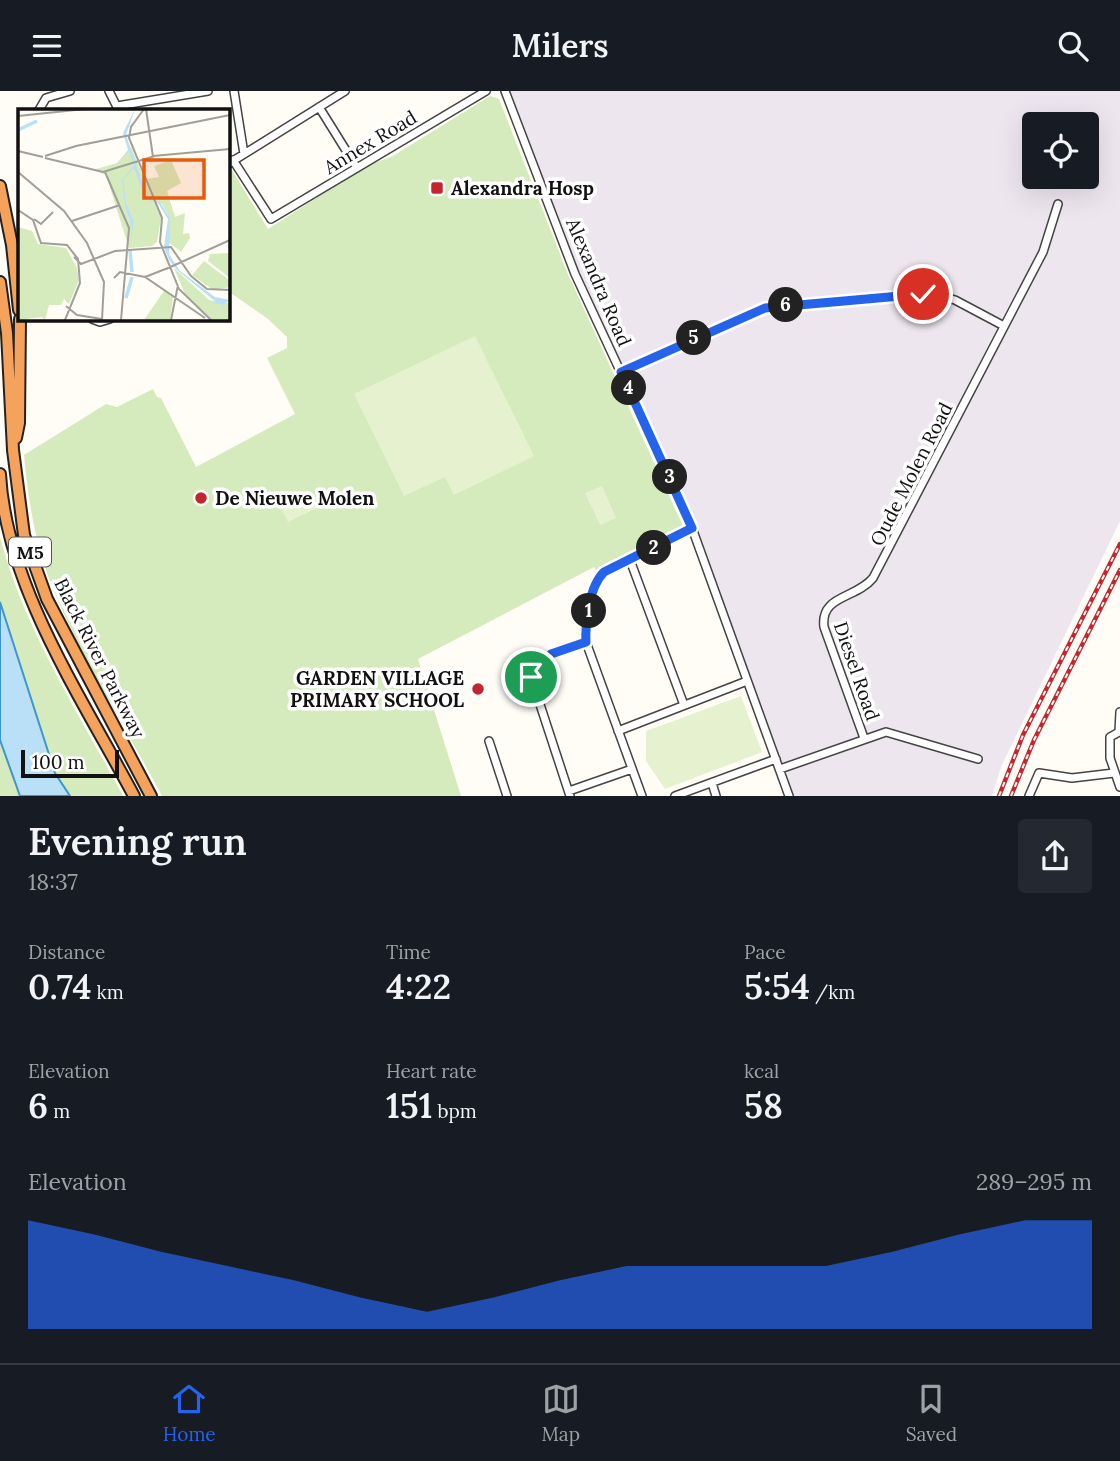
<!DOCTYPE html>
<meta charset="utf-8">
<style>
:root{--surface:#171b24;--page:#242831;--text:#f1f3f6;--muted:#9ea1a6;--line:#363941;--accent:#2563eb}
body{margin:0;font-family:Lora,serif;background:var(--page);color:var(--text);height:100vh;display:flex;flex-direction:column;font-size:26px;white-space:nowrap}
*{box-sizing:border-box;margin:0}
p{font-size:23px;color:var(--muted)}
.icon{flex:none;width:38px;height:38px;fill:none;stroke:currentColor;stroke-width:2;stroke-linecap:round;stroke-linejoin:round}
.map{position:relative;height:705px;overflow:hidden}
.sheet{display:flex;flex-direction:column;background:var(--surface);flex:1}
.sheet>*{flex:none}
.buttons{position:absolute;left:1022px;top:21px;display:grid;gap:14px}
.buttons a{display:grid;place-items:center;width:77px;height:77px;border-radius:7px;background:var(--surface);box-shadow:0 7px 28px #0002;font-size:35px}
.scale{position:absolute;left:21px;bottom:18px;width:98px;box-sizing:border-box;padding-left:7px;border:4px solid #111;border-top:0;font-size:19px;line-height:24px;white-space:nowrap;color:#111;-webkit-text-stroke:5px #fff;paint-order:stroke}
.pin{position:absolute;display:grid;place-items:center;width:60px;height:60px;color:#fff;margin:-30px;border:4px solid #fff;border-radius:50%;box-shadow:0 2px 7px #0007}
.km{position:absolute;width:35px;height:35px;margin:-18px;border-radius:50%;background:#222;color:#fff;font-size:19px;line-height:35px;text-align:center}
.round{display:grid;place-items:center;flex:none;width:74px;height:74px;border-radius:7px;background:var(--page)}
.headline{display:flex;align-items:center;justify-content:space-between;height:119px;padding:0 28px}
h1{font-size:38px;font-weight:600;line-height:52px}
.figures{display:grid;grid-template-columns:repeat(3,1fr);gap:10px;height:119px;padding:7px 28px}
.figures div{display:grid;align-content:center}
.figures b{font-size:35px;font-weight:600}
.figures small{font-size:19px;font-weight:400}
.figures p{font-size:19px}
.chart{height:196px;padding:14px 28px}
.chart p{display:flex;justify-content:space-between}
.chart svg{width:100%;height:126px;margin-top:7px;fill:var(--accent);opacity:.7}
header{display:flex;justify-content:space-between;align-items:center;height:91px;padding:0 28px;background:var(--surface);font-size:32px;font-weight:600}
.tab-bar{display:flex;justify-content:space-around;align-items:center;height:98px;border-top:2px solid var(--line);background:var(--surface);font-size:19px;color:var(--muted)}
.tab-bar a{display:grid;justify-items:center;gap:4px}
.tab-bar .selected{color:var(--accent)}
.map>svg:first-child{display:block}
.industrial{fill:#eee6ef;fill-rule:evenodd}
.green{fill:#d5ebbd}
.pitch{fill:#e6f2cf}
.water{fill:#b9e0f7;stroke:#3f96cf;stroke-width:2}
.lines{fill:none;stroke-linecap:round;stroke-linejoin:round}
.minor-casing{stroke:#444;stroke-width:10}
.highway-casing{stroke:#222;stroke-width:14}
.minor{stroke:#fff;stroke-width:7}
.highway{stroke:#f5a25d;stroke-width:10}
.rail-casing{stroke:#c4262e;stroke-width:4.5}
.rail{stroke:#fff;stroke-width:2;stroke-dasharray:5;stroke-linecap:butt}
.route-casing{stroke:#fff;stroke-width:14}
.route{stroke:#2563eb;stroke-width:9}
.poi-dot{fill:#c4262e;stroke:#fff;stroke-width:2.5}
.labels{text-anchor:middle;dominant-baseline:central;stroke-width:7;stroke-linejoin:round;paint-order:stroke}
.shield{fill:#fff;stroke:#585858;stroke-width:2}
.shield-label{font-size:18px;font-weight:bold;fill:#111}
.street-label{font-size:19px;fill:#111;stroke:#fff}
.poi-label{font-size:19px;font-weight:bold;fill:#111;stroke:#fff;text-anchor:start}
.inset-river{fill:none;stroke:#b9e0f7;stroke-width:3.5}
.inset-road{fill:none;stroke:#a09f9a;stroke-width:2}
.view{fill:#e8590c;fill-opacity:0.15;stroke:#e8590c;stroke-width:3.5}
.inset-edge{fill:none;stroke:#111;stroke-width:3.5}
</style>
<header><svg class="icon" aria-label="menu" viewBox="0 0 24 24"><path d="M4 6h16M4 12h16M4 18h16"/></svg>Milers<svg class="icon" aria-label="search" viewBox="0 0 24 24"><circle cx="10" cy="10" r="6"/><path d="M15 15l6 6"/></svg></header>
<div class="map">
<svg width="1120" height="705" viewBox="0 0 1120 705">
<rect width="100%" height="100%" fill="#fffdf5"/>
<!-- industrial -->
<path class="industrial" d="M505,0H1120V430L1001,676L992,705H789L688,426L575,183ZM1034,33H1087V86H1034Z"/>
<!-- green -->
<path class="green" d="M490,5L499,8L567,181L683,435L597,481L594,476L418,568L461,705H162C125,635 76,559 48,485C34,446 28,406 24,364L106,313L117,316L153,298L157,306L161,307L196,376L295,323L267,267L287,257V246L268,228L228,200V78L230,76L268,138L366,75L393,65Z
M0,446C24,538 78,621 123,705H0Z"/>
<!-- pitch -->
<path class="pitch" d="M475,245L534,365L454,404L445,386L404,405L354,303Z
M602,395L616,427L600,434L585,402Z
M307,399L317,417L288,431L279,413Z
M741,605L762,661L665,698L646,670V640Z"/>
<!-- water -->
<path class="water" d="M0,511L55,682L70,705H20L0,649Z"/>
<g class="lines">
<defs>
<path id="minor" d="M109,0L118,18
M234,0L244,63
M505,0L575,183L688,426L789,705
M117,15L208,0
M319,16L357,77
M39,19L46,7L70,0
M233,69L271,128L486,0
M228,73L345,0
M92,228L100,231L110,228
M621,281L755,221L775,215L934,203L955,209L1004,235
M630,469L684,614
M618,640L747,590
M1119,641L1110,646V667L1120,696
M1119,641L1120,621
M864,647L824,536C820,504 856,508 873,487L1043,161L1058,113
M489,650L507,705
M780,678L886,641L978,668
M712,692L716,705
M569,700L632,678
M570,705L531,586L551,563L586,551
M642,705L586,551C585,531 589,496 604,481L692,437
M675,705L776,668
M1029,705L1039,682L1072,687L1114,682"/>
<path id="highway" d="M0,95L12,154L19,219
M0,191L7,242L13,359L24,444L47,508L151,705
M16,347L19,332L20,228
M0,383C6,495 82,607 134,705"/>
</defs>
<!-- minor casing -->
<use href="#minor" class="minor-casing"/>
<!-- highway casing -->
<use href="#highway" class="highway-casing"/>
<!-- minor -->
<use href="#minor" class="minor"/>
<!-- highway -->
<use href="#highway" class="highway"/>
<defs>
<path id="rail" d="M999,705L1023,644L1120,453
M1011,705L1034,649L1120,479"/>
</defs>
<!-- rail casing -->
<use href="#rail" class="rail-casing"/>
<!-- rail -->
<use href="#rail" class="rail"/>
</g>
<g class="lines">
<defs>
<path id="route" d="M531,586L551,563L586,551C585,531 589,496 604,481L692,437L621,281L765,217L923,203"/>
</defs>
<!-- route casing -->
<use href="#route" class="route-casing"/>
<!-- route -->
<use href="#route" class="route"/>
</g>
<!-- markers -->
<g class="poi-dot">
<rect x="430" y="90" width="14" height="14" rx="3.5"/>
<circle cx="201" cy="407" r="7"/>
<circle cx="478" cy="598" r="7"/>
</g>
<g class="labels">
<!-- shield labels -->
<rect class="shield" x="9" y="446.5" width="42" height="29" rx="5"/>
<g class="shield-label">
<text x="30" y="461">M5</text>
</g>
<!-- street labels -->
<g class="street-label">
<text transform="translate(370 51) rotate(-31)">Annex Road</text>
<text transform="translate(599 191) rotate(67)">Alexandra Road</text>
<text transform="translate(911 383) rotate(-63)">Oude Molen Road</text>
<text transform="translate(100 567) rotate(63)">Black River Parkway</text>
<text transform="translate(857 580) rotate(71)">Diesel Road</text>
</g>
<!-- poi labels -->
<g class="poi-label">
<text x="451" y="97">Alexandra Hosp</text>
<text x="215" y="407">De Nieuwe Molen</text>
<text x="464" y="587" text-anchor="end">GARDEN VILLAGE<tspan x="464" dy="22">PRIMARY SCHOOL</tspan></text>
</g>
</g>
<!-- overview -->
<g transform="translate(18 18)">
<rect width="212" height="212" fill="#fffdf5"/>
<path d="M113,38L143,109L139,133L134,137L111,139L88,66L75,61L99,54ZM153,51L163,74L149,82L157,108L167,104L165,125L171,124L172,129L163,143L150,133L152,109L144,95L136,91L127,70L141,68L136,57ZM0,118L14,122L20,135L48,139L59,159L61,171L51,195L46,190L43,196H31L27,211L24,208L0,211ZM212,144V169L190,152L192,145ZM186,152L211,171L212,178L195,181L174,166ZM156,159L191,191L212,194L211,211H194L167,185ZM146,182L155,188L152,211H126Z" fill="#d5ebbd"/>
<path d="M117,0L108,26L129,88L142,93L152,109L151,145L162,162L197,188L212,191L204,196L210,211L203,195L194,194L198,193L159,161L151,151L146,138L150,110L140,94L127,90L116,59L105,71L108,94L116,113L112,134L114,119L107,96L104,71L116,57L111,42L102,52L110,41L105,24Z" fill="#b9e0f7"/>
<path class="inset-river" d="M0,21L19,12M112,141L114,163M108,189L114,168"/>
<path class="inset-road" d="M126,0L113,18L111,29L144,109L142,133L161,180L193,211M128,0L135,48M0,7L67,0M0,42L25,48M27,47L58,37L212,6M135,47L212,40M27,49L85,63L137,47M0,63L46,102L69,134L86,173L84,211M87,63L111,119L103,211M0,101L15,111L23,134L49,136L60,150L62,174L47,211M16,110L23,115L35,103M54,112L102,96M56,148L63,155L97,142L153,138L173,167L189,180L212,181M148,160L212,131M127,168L150,159M96,169L102,163L127,168L187,209M48,197L59,206L84,210M153,211L160,176"/>
<path class="view" d="M126,51H186V89H126Z"/>
<rect width="212" height="212" class="inset-edge"/>
</g>
</svg>
<div class="buttons">
<a><svg class="icon" aria-label="locate" viewBox="0 0 24 24"><circle cx="12" cy="12" r="6"/><path d="M12 2v4M12 18v4M2 12h4M18 12h4"/></svg></a>
</div>
<div class="scale">100 m</div>
<div class="pin" style="left:531px;top:586px;background:#1e9e55"><svg class="icon" aria-label="arrive" viewBox="0 0 24 24"><path d="M6 21V4h12l-3 4 3 4H6"/></svg></div>
<div class="pin" style="left:923px;top:203px;background:#d93025"><svg class="icon" aria-label="check" viewBox="0 0 24 24"><path d="M5 12l5 5 9-10"/></svg></div>
<b class="km" style="left:589px;top:520px">1</b>
<b class="km" style="left:654px;top:457px">2</b>
<b class="km" style="left:670px;top:386px">3</b>
<b class="km" style="left:629px;top:297px">4</b>
<b class="km" style="left:694px;top:247px">5</b>
<b class="km" style="left:786px;top:214px">6</b>
</div>
<section class="sheet">
<div class="headline"><div><h1>Evening run</h1><p>18:37</p></div><a class="round"><svg class="icon" aria-label="share" viewBox="0 0 24 24"><path d="M12 15V3M7 8l5-5 5 5M5 13v7h14v-7"/></svg></a></div>
<div class="figures">
<div><p>Distance</p><b>0.74<small> km</small></b></div>
<div><p>Time</p><b>4:22</b></div>
<div><p>Pace</p><b>5:54<small> /km</small></b></div>
</div>
<div class="figures">
<div><p>Elevation</p><b>6<small> m</small></b></div>
<div><p>Heart rate</p><b>151<small> bpm</small></b></div>
<div><p>kcal</p><b>58</b></div>
</div>
<div class="chart"><p><span>Elevation</span>289–295 m</p>
<svg viewBox="0 0 160 44" preserveAspectRatio="none"><path d="M0 44V6L10 11L20 17L30 22L40 27L50 33L60 38L70 33L80 27L90 22L100 22L110 22L120 22L130 17L140 11L150 6L160 6V44z"/></svg>
</div>
</section>
<nav class="tab-bar">
<a class="selected"><svg class="icon" aria-label="home" viewBox="0 0 24 24"><path d="M3 11l9-7 9 7M6 9v11h12V9"/></svg>Home</a>
<a><svg class="icon" aria-label="map" viewBox="0 0 24 24"><path d="M3 6l6-2 6 2 6-2v14l-6 2-6-2-6 2zM9 4v14M15 6v14"/></svg>Map</a>
<a><svg class="icon" aria-label="saved" viewBox="0 0 24 24"><path d="M7 4h10v16l-5-4-5 4z"/></svg>Saved</a>
</nav>
